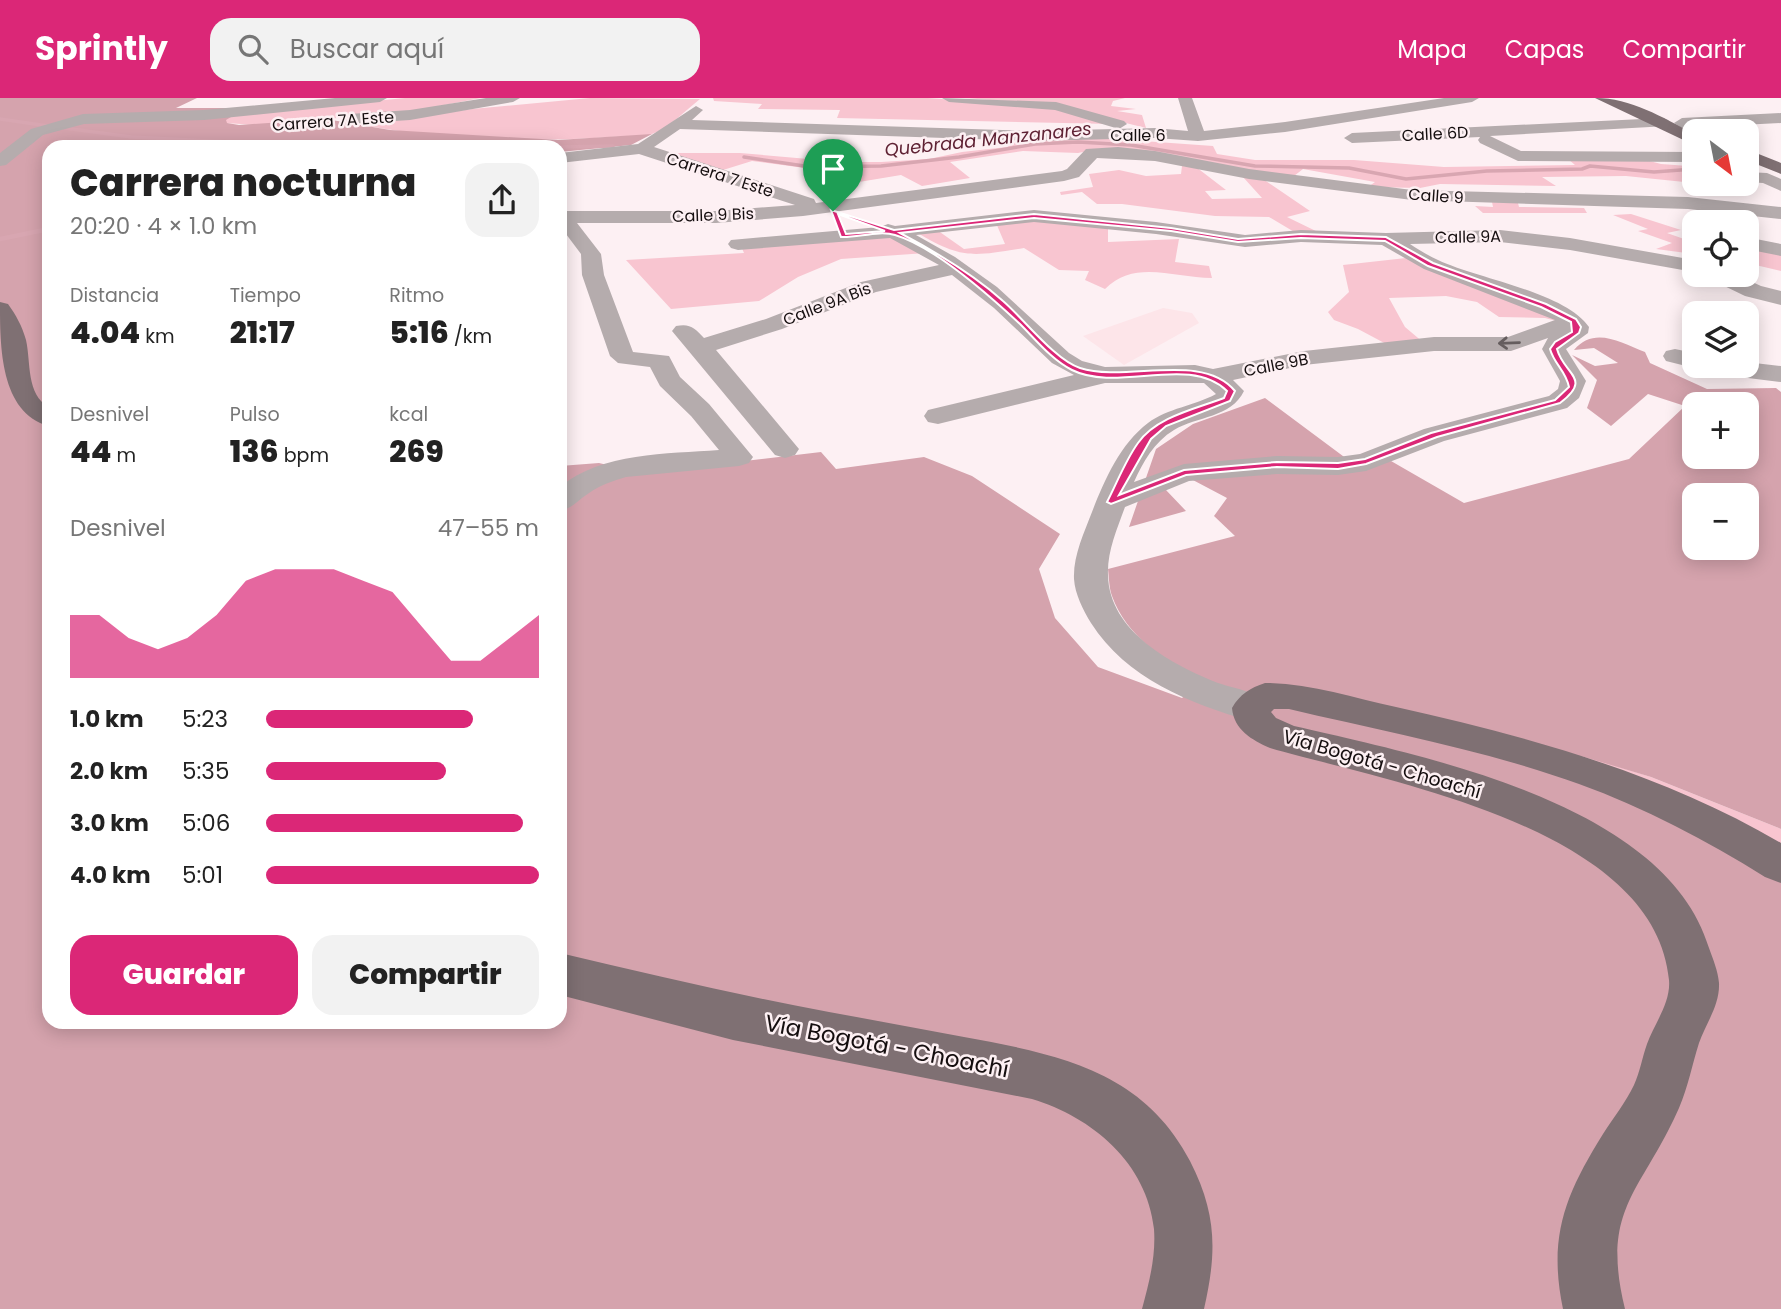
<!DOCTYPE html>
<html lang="es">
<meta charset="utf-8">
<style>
:root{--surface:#fff;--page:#f2f2f2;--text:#222;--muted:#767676;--accent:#db2777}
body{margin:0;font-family:Poppins,sans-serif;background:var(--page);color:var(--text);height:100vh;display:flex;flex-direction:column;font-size:26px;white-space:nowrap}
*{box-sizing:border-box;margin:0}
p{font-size:23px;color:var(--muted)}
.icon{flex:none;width:38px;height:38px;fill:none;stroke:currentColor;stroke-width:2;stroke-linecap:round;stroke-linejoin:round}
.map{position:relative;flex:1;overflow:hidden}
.panel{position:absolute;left:42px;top:42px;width:525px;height:889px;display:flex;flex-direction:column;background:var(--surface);border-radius:21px;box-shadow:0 4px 18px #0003}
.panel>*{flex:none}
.needle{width:46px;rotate:148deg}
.buttons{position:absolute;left:1682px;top:21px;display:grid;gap:14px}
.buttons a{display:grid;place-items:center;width:77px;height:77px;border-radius:14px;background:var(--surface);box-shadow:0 4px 18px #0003;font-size:35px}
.pin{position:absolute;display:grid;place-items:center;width:60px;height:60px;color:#fff;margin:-72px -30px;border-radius:50% 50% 50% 0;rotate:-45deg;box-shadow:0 0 7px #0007}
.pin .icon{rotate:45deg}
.round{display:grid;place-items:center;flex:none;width:74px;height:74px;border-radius:21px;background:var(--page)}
.summary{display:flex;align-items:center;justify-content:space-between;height:119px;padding:0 28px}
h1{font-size:38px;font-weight:800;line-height:52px}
.figures{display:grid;grid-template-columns:repeat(3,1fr);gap:10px;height:119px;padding:7px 28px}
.figures div{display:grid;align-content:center}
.figures b{font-size:30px;font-weight:800}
.figures small{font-size:19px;font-weight:400}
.figures p{font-size:19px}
.chart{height:196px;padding:14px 28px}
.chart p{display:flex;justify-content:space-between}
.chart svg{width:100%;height:126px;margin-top:7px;fill:var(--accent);opacity:.7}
.button{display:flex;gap:14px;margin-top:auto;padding:14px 28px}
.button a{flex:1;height:80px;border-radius:21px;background:var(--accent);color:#fff;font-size:28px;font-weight:800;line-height:80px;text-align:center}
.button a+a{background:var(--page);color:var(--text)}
ul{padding:0 28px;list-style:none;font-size:23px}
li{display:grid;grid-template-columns:112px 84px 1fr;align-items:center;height:52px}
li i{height:18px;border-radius:9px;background:var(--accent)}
header{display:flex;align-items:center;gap:42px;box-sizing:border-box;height:98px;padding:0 35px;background:var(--accent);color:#fff}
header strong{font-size:33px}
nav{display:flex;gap:38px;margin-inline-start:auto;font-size:24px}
.search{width:490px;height:63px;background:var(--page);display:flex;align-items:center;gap:18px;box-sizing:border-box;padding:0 24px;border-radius:21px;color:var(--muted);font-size:26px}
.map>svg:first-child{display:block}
.built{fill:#fde5e9}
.green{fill:#f8c5d0}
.forest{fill:#d5a3ad;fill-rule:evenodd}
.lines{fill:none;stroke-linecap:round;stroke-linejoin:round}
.stream-far1{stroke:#d8a6b1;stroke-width:3.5}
.stream{stroke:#d8a6b1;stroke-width:4.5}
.minor{fill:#b5acad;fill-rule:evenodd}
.major{fill:#7f7073;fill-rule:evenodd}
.oneway{stroke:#655d5e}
.route{fill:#db2777;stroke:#fff;stroke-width:2;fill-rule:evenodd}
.labels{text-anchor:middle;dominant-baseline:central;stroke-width:5;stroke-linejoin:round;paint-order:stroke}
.far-street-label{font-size:16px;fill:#150e0f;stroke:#fdf0f3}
.far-water-label{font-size:18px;font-style:italic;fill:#5f2234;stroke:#fdf0f3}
.street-label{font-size:19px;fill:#150e0f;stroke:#fdf0f3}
.near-street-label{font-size:23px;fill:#150e0f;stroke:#fdf0f3}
</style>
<header>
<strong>Sprintly</strong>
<div class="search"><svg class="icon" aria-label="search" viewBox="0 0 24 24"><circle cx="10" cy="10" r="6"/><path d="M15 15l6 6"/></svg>Buscar aquí</div>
<nav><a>Mapa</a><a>Capas</a><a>Compartir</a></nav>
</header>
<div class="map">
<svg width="1781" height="1211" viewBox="0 0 1781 1211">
<rect width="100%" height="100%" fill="#fdf0f3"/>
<!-- built -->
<path class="built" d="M1163,210L1192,215L1199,225L1124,267L1083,238Z"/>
<!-- green -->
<path class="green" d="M405,0H481L408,14L256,27L226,25V21L233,17Z
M590,0L700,1C686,12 669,30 652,36C639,40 622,38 609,39C528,45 441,41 361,27L472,11Z
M713,0H928L1047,9L1111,26L837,20L840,12L758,11L762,6L714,3Z
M965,0H1125L1113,3L1111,8L1136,11L1117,13L1142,17L1146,30L1053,7Z
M1101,40L1213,48L1217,56L1255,62H1354L1444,69L1575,67L1568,61H1642L1661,66L1688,68L1694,78V85L1626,78L1542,79L1556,88L1440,86L1420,90L1368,89L1375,84L1303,71L1294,78L1088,53L1078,55L1023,53L950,64L970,80L922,88L901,77L835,88L831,82L842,75L752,63L723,72L671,55H740L843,64H881L929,61L962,54L1007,49L1020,42Z
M1182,68L1196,69L1226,92L1205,93L1212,101L1262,100L1243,79L1263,81L1310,113L1287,119L1322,136L1296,135L1269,119L1215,118L1122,106H1097L1082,94L1061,97L1060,94L1093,89L1089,76L1119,72L1146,78L1181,76Z
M1492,104L1518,105L1519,109L1584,110L1587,115H1483L1475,108L1493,109Z
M1631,116L1681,132L1667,135L1684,141L1694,139V156L1656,151L1672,145L1638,133L1648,131L1613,117Z
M1032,120L1108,128V144L1179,141L1175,164L1209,168L1212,180C1174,180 1135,161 1105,191L1085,182L1089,173L1059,172L1024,150C972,158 963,162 916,134L937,132L964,151L1005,146L996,125Z
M887,138L926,155L841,161L798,179L759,203L671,211L626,162L744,155L741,148Z
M1747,148L1781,156V173L1747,165Z
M1406,160L1548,213L1560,224L1545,220L1499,219L1477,204L1446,198L1389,200L1405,229L1424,245L1390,248L1358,231L1334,222L1328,214L1349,194L1343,167Z
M1572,654L1651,679L1781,731V752Z"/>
<!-- forest -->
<path class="forest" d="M0,0H197L176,10H246L226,22L227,25L239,27L326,21L390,32L558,42L652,36L631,47L560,54V49H49V924H560V368L599,365L641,375L821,354L836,371L924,359L972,378L1060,436L1039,471L1055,520L1098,569L1182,600L1199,585C1166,563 1126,538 1112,498C1109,490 1109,479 1108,471L1235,438L1214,418L1227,400L1191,381L1165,391L1186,413L1129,429L1156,351L1193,326L1265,300L1359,370L1391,363L1464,405L1629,361L1685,308L1648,296L1611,328L1587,310L1597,282L1572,257L1595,268L1618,265L1594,250L1574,252C1594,228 1620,244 1645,254L1650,265L1707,291L1776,290L1781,294V731L1651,679L1581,658L1781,752V1211H0ZM1694,306H1746V359H1694ZM1694,397H1746V450H1694Z"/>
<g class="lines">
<!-- stream-far1 -->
<path class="stream-far1" d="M0,21L48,28
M57,29L131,39L331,49
M560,49L613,48
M744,59L811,69L881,68L959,59L1035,46L1078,44L1131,47L1255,68L1349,70L1406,81L1487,73L1582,71L1590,68L1654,74L1694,71"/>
<!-- stream -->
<path class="stream" d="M0,141L49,131"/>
<!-- minor -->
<path class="minor" d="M335,0H387L380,4L204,22L84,26L43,37L6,67L0,68V55L31,31L83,16L204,12Z
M486,0H520L513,4L410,22L349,26L341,21L349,16L410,12Z
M942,0L1056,4L1124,23L1127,26L1119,31L1055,12L949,4Z
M1178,0H1192L1204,33L1285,24L1444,0H1479L1472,4L1285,34L1198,43L1155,40L1033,43L680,31L654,49L814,101L816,105L1062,73L1067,71L1086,51L1118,49L1155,53L1249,71L1412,92L1688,99L1781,109V121L1688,111L1412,102L1249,81L1155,63L1097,60L1079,79L1064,83L803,118L716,125H577L601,156L604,177L633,254L669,258L680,279L709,306L753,359L749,365L739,368L626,379C613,383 600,387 589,395C578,402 573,410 560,413V389C602,354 667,356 719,352L691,318L660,288L650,269L618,265L610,258L582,177L581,156L560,128V113H716L795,107L639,56L560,65V55L638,46L696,8L703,12L692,22L1033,33L1155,30L1188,33Z
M1781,15V25L1682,30L1674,25L1682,20Z
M1663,20L1668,22L1671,25L1668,28L1490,38L1521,53L1694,54V64L1518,63L1480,45L1478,42L1480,39L1352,45L1344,40L1352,35Z
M1746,74L1767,75L1781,81V93L1763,85L1746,84Z
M1034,112L1156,124L1245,137L1301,132L1386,135L1500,132L1570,140L1694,162V174L1570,152L1500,144L1410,146C1419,152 1429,158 1438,162C1478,181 1565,194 1589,229L1588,235L1566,251L1586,283L1579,300L1567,310L1444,343L1366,373L1338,377L1277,376L1189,383L1125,409C1117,431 1107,454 1108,477C1109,534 1173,567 1218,585C1236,591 1261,594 1270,610L1265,619L1251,623C1190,606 1126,580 1091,525C1083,512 1075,496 1074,481C1073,458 1084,435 1092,414C1104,383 1120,346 1148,325C1168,310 1194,308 1216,296L1204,285H1105L938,326L928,324L924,318L928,312L1074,277L1052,265L994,210L952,177L876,194L782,231L716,252L799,351L795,357L785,360L775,357L672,233L676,228C690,225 695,230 704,240L766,221L861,184L939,167L890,140L738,152L731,150L728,146L731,142L880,129L888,126L895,128ZM1034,124L1156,136L1245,149L1301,144L1382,147L1424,171L1555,222L1508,239H1434L1304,253L1213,271L1195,267L1105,269L1082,263L1069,255L997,189L955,159L916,137ZM1548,240L1542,251L1560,283L1558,291L1549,298L1424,331L1360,356L1338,359L1277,358L1184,366L1134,384C1143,364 1154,344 1174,332C1197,318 1231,320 1244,293L1233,282L1304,267L1434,253H1511Z
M1746,139L1781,146V158L1746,151Z
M1709,177H1737L1761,188L1781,193V207L1745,198L1712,182Z
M1675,251L1694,255V268H1703L1694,270L1666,263L1663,258L1666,253Z
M1746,264L1781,268V284L1716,276L1707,273L1703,268H1746Z"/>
<!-- major -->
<path class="major" d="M1595,0C1631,0 1662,19 1694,36V47Z
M1746,51L1781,65V76L1746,62Z
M0,204L8,206C16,217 22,228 26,242C31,264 26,297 49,309V328C0,315 0,248 0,204Z
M1265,585C1309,585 1353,600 1396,609C1530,639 1661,675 1781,745V785L1765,779C1706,742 1645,710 1579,686C1485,652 1386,634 1289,611H1274L1271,614L1276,620L1294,628C1423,658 1666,705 1709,850C1713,861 1718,873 1719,885C1720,907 1706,925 1699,945C1692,967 1688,989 1679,1010C1642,1094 1600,1110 1625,1211H1563C1548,1139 1565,1097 1603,1036C1613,1020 1626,1004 1634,987C1640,974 1642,960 1647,946C1654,926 1671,905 1669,882C1655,729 1388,684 1270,650C1252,642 1234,632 1232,610C1240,596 1250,590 1265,585Z
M560,855C649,876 738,897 829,914C874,922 919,931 964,939C1056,956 1143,972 1190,1063C1217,1116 1217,1154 1204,1211H1142C1149,1185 1156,1159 1154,1131C1147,1065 1092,1019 1032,1001L733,942L560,897Z"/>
</g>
<!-- one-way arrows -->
<defs><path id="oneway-shaft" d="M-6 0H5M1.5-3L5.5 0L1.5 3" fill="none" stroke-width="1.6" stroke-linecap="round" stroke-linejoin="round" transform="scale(1.75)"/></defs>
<use class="oneway" href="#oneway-shaft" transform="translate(1509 245) rotate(178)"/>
<!-- route -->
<path class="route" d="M831,112L894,132L1034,116L1171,130L1238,141L1301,136L1386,139L1433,165L1546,206L1576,221L1581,229L1579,235L1557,251C1564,277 1593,280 1560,305L1437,339L1366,366L1338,371L1277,369L1186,377L1111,406L1107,404C1117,385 1125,363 1138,345C1156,319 1195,311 1224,300L1227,293C1189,256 1118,295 1072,272C1052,262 1036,242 1020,226C991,199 933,148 895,137C879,132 857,140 841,139ZM838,116L885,133L846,136ZM1034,120L1171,133L1238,144L1301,140L1385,143L1428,168L1541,209L1571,224L1572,234L1555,244L1550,251C1554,266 1566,273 1569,289L1555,302L1431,335L1365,361L1338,365L1277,364L1184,372L1119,397L1151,341L1166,328L1230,303L1235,293C1202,253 1126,285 1080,270C1055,262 1024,221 1003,203C973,176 936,154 900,135Z"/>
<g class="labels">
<!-- far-street labels -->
<g class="far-street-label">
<text transform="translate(333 23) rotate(-4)">Carrera 7A Este</text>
<text transform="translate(1435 36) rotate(-3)">Calle 6D</text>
<text x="1138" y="37">Calle 6</text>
<text transform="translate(720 77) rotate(18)">Carrera 7 Este</text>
<text transform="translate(1436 98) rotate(4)">Calle 9</text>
<text transform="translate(713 117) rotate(-2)">Calle 9 Bis</text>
<text transform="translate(1468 139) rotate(-1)">Calle 9A</text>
<text transform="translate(827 206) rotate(-21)">Calle 9A Bis</text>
<text transform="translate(1276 267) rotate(-11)">Calle 9B</text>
</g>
<!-- far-water labels -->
<g class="far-water-label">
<text transform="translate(988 41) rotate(-6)">Quebrada Manzanares</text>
</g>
<!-- street labels -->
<g class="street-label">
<text transform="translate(1382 666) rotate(16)">Vía Bogotá - Choachí</text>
</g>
<!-- near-street labels -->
<g class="near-street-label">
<text transform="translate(887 948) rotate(11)">Vía Bogotá - Choachí</text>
</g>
</g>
</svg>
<div class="buttons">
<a><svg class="needle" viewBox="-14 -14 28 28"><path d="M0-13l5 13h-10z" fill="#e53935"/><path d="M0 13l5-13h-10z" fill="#767676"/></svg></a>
<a><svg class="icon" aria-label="locate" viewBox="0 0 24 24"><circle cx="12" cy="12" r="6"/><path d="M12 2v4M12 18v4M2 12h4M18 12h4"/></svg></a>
<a><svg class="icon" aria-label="layers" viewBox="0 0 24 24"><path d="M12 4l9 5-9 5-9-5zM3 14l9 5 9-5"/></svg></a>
<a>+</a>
<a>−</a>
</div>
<div class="pin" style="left:833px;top:113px;background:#1e9e55"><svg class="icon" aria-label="arrive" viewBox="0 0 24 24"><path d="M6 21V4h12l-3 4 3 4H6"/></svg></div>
<section class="panel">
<div class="summary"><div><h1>Carrera nocturna</h1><p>20:20 · 4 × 1.0 km</p></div><a class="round"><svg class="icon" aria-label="share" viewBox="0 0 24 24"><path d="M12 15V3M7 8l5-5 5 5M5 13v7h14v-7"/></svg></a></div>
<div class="figures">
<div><p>Distancia</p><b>4.04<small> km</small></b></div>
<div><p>Tiempo</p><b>21:17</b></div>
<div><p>Ritmo</p><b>5:16<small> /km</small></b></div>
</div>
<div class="figures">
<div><p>Desnivel</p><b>44<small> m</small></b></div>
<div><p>Pulso</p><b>136<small> bpm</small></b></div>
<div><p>kcal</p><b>269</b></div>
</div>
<div class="chart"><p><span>Desnivel</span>47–55 m</p>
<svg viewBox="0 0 160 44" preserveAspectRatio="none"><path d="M0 44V22L10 22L20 30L30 34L40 30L50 22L60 10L70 6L80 6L90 6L100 10L110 14L120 26L130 38L140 38L150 30L160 22V44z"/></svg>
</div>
<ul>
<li><b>1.0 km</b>5:23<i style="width:76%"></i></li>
<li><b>2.0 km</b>5:35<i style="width:66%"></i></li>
<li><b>3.0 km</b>5:06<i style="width:94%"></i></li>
<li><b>4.0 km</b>5:01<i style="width:100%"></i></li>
</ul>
<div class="button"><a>Guardar</a><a>Compartir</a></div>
</section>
</div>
